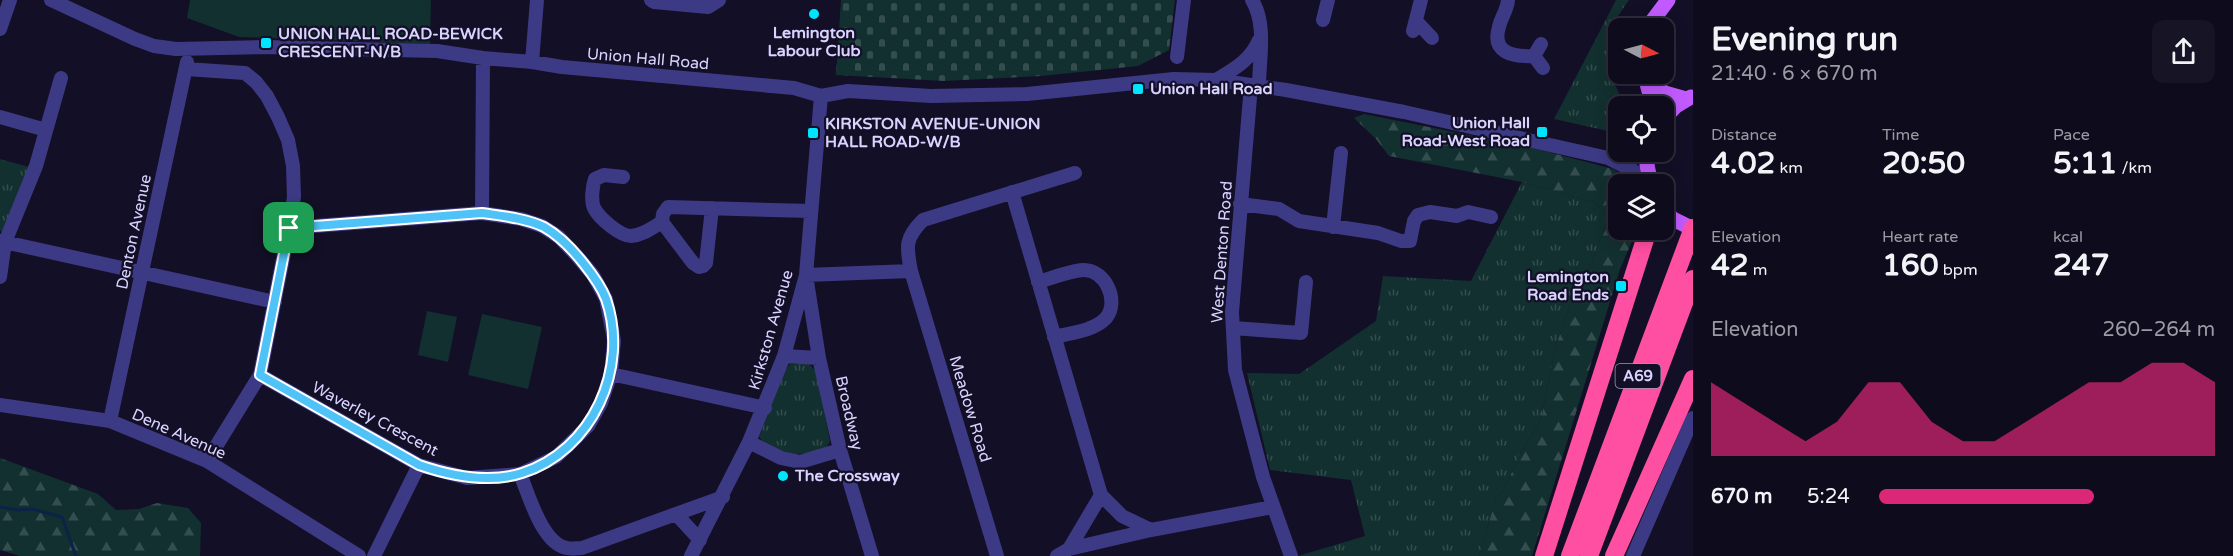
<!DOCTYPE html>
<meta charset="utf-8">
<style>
:root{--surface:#0e0b1c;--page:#171425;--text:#f1f3f6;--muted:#9b9ba3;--line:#2e2b3b;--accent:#db2777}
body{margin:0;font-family:"Varela Round",sans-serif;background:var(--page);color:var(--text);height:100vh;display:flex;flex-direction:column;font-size:22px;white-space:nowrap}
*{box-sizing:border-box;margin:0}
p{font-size:20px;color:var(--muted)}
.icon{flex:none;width:33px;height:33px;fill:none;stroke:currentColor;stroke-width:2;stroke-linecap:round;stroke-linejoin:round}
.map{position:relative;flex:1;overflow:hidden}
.sheet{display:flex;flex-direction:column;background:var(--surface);width:540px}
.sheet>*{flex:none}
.needle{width:39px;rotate:96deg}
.controls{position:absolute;left:1608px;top:18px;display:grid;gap:12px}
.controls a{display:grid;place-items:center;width:66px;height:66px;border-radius:12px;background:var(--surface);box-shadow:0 3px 15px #0003,0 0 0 2px var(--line);font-size:30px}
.pin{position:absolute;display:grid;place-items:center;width:51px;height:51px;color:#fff;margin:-26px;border-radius:12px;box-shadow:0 3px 9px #0006}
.round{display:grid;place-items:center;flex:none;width:63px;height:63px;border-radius:12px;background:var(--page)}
.headline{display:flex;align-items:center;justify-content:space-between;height:102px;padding:0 18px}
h1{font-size:33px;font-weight:800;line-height:45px}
.figures{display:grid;grid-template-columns:repeat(3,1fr);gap:9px;height:102px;padding:6px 18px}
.figures div{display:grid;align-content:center}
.figures b{font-size:30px;font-weight:800}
.figures small{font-size:16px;font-weight:400}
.figures p{font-size:16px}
.chart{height:168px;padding:12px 18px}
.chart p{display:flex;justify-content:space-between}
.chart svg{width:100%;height:108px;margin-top:6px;fill:var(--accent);opacity:.7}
ul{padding:0 18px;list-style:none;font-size:20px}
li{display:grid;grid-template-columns:96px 72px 1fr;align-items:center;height:45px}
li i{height:15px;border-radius:8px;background:var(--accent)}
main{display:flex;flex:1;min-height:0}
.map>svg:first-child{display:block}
.grass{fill:url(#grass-tufts)}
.forest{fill:url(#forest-firs)}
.cemetery{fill:url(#cemetery-stones)}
.garden{fill:#12302f}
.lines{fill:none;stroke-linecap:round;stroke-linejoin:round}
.stream{stroke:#0c2248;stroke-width:3}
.minor{stroke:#3d3a85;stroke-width:14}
.major{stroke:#c25bff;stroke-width:15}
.highway{stroke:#ff4fa3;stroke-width:18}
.route-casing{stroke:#fff;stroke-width:12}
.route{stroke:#4fc3f7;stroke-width:8}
.poi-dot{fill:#00e5ff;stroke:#130f26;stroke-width:2}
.labels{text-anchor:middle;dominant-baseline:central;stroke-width:4.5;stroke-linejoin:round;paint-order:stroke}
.shield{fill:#130f26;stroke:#9e99be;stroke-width:1.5}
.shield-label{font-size:15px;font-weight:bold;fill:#d9d4ff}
.poi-label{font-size:16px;font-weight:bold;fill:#d9d4ff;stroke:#130f26;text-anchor:start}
.street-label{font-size:16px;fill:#d9d4ff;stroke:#130f26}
</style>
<main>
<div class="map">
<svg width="1693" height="556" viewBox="0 0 1693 556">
<defs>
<pattern id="grass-tufts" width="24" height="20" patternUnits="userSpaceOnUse" patternTransform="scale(1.5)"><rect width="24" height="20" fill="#12302f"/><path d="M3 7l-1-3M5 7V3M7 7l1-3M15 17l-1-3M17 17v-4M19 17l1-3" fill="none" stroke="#344d4e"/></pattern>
<pattern id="forest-firs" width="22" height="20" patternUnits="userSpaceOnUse" patternTransform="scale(1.5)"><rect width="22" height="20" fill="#12302f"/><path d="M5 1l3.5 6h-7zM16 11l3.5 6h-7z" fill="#344d4e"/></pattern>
<pattern id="cemetery-stones" width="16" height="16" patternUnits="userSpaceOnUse" patternTransform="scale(1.5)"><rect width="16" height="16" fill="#12302f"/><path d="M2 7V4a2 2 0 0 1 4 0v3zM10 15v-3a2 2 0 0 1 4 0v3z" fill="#344d4e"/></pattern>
</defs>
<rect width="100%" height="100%" fill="#130f26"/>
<!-- grass -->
<path class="grass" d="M1616,0H1629L1611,26L1608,68L1621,98L1618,124L1608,131L1554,119Z
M0,159L29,167L3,232L0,231Z
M1522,182L1593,202L1609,215L1592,262L1570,305L1555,349L1541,420L1520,454L1504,490L1496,498L1479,556H1298L1365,536L1351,480L1270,470L1247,373L1299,374L1376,321L1383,276L1471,281Z
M800,363L809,364L816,371L830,441L825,450C809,454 784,457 769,448C765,445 762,440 759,437L785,370L790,364Z"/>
<!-- forest -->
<path class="forest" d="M1364,114L1533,148L1613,169L1636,184H1618V230H1637L1620,269L1532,556H1479L1496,498L1504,490L1520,454L1541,420L1555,349L1570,305L1592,262L1609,215L1593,202L1522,182L1389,156L1376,139L1354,118Z
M0,458L98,494L116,510L139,509L157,503L188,508L201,523L200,556H20L0,550Z"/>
<!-- cemetery -->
<path class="cemetery" d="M841,0H1175L1169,50L1138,66L1041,76L944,81L836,75Z"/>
<!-- garden -->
<path class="garden" d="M190,0H431L430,44L239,37L187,18Z
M427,311L457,317L448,362L418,355Z
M482,314L542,327L528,389L468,375Z"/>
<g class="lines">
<!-- stream -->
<path class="stream" d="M0,507L18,510L32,509L62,517L76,556"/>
<!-- minor -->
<path class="minor" d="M51,0L135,39L154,46L176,49L267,47L437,51L483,58L532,62L562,67L794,88L821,96L848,91L931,96L1027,94L1174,79L1216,80L1286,90L1404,112L1608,158L1634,171L1649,184
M651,0L654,2L708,7L719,0
M1252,0C1267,24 1259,60 1259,86
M1508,0C1507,11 1501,17 1499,27C1491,53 1513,57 1534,56
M1323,20L1328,0
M1416,21L1432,38
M0,29L10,0
M1413,31L1421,0
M1541,44L1534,56L1543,68
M1177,57L1184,0
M532,62L537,0
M186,69L245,73L256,82L267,96L278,117L288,140L293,166L294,197L289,228L260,375L207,461
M1216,80C1234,69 1250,61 1259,40
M1251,85L1232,312L1235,370L1263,477L1291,556
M0,117L46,130
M1610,158L1624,157L1637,152
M623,177L604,175L595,179C592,187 591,201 594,208C599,218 620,236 631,236C643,235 652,228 662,222L663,214L668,207L811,211
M1012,192L1101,495L1122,516L1151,530
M1240,204L1279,209L1299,221L1378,233L1401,241H1410L1414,221L1418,215L1430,212L1457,216L1468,212L1491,217
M482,213L483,58
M662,222L693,263L699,267L703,266L706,263L712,208
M1333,227L1341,153
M0,241L275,302
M0,277L5,242L36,166L61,78
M1038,282C1052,278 1069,271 1083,270C1105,269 1120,301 1106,318C1094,331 1070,333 1054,337
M1233,328L1301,333L1306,282
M784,356L819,358
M611,374L765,408
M260,375L419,465L467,478L520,474L556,457L588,426L601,403L611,374L614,340L606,299L593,275L577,256L559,237L542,226L521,219L482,213L289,228
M0,405L110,421L207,461L359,556
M110,421L187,62
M749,442L781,458L800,462L840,450
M520,474C529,495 542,544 567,548C572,549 577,548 582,548L723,497
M676,514L700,540
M1069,549L1101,495
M374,556L419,465
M691,556L749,442L784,356L806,275L821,96
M872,556L840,450L819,358L806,275L911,271
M997,556L911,271C906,246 905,238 923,220L1075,173
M1057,556L1069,549L1151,530L1273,507
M1633,556L1693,418"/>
<!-- major -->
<path class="major" d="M1647,28L1668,0
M1645,76L1653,106
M1647,82L1665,93L1686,99
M1664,119L1676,106L1691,97
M1649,152L1647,165L1651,184
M1664,210L1673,219L1693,229"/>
<!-- highway -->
<path class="highway" d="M1544,556L1648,230
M1570,556L1693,228
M1589,556L1693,279
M1614,556L1693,379"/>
</g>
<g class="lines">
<defs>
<path id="route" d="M482,213C502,216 525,218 544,227C560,236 573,250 584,264C592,274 601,286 606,299C630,368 592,451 522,473C488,484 451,476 419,465L260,375L289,228Z"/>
</defs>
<!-- route casing -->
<use href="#route" class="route-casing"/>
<!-- route -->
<use href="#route" class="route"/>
</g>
<!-- markers -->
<g class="poi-dot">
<circle cx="814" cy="14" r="6"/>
<rect x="260" y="37" width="12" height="12" rx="3"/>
<rect x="1132" y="83" width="12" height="12" rx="3"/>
<rect x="1536" y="126" width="12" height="12" rx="3"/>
<rect x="807" y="127" width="12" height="12" rx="3"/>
<rect x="1615" y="280" width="12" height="12" rx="3"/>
<circle cx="783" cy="476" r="6"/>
</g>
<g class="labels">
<!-- shield labels -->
<rect class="shield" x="1615.5" y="364" width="45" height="24" rx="4.5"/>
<g class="shield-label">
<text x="1638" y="376">A69</text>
</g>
<!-- poi labels -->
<g class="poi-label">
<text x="814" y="33" text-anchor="middle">Lemington<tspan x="814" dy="18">Labour Club</tspan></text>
<text x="278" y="34">UNION HALL ROAD-BEWICK<tspan x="278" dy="18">CRESCENT-N/B</tspan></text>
<text x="1150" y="89">Union Hall Road</text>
<text x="1530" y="123" text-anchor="end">Union Hall<tspan x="1530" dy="18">Road-West Road</tspan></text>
<text x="825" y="124">KIRKSTON AVENUE-UNION<tspan x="825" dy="18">HALL ROAD-W/B</tspan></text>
<text x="1609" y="277" text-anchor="end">Lemington<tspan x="1609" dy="18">Road Ends</tspan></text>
<text x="795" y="476">The Crossway</text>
</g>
<!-- street labels -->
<g class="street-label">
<text transform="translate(648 59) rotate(5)">Union Hall Road</text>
<text transform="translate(134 232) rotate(-78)">Denton Avenue</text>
<text transform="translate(1222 252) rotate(-86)">West Denton Road</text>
<text transform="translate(771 330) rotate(-74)">Kirkston Avenue</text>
<text transform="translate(970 409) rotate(73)">Meadow Road</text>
<text transform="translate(849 413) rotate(77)">Broadway</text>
<text transform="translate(375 419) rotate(28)">Waverley Crescent</text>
<text transform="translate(179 434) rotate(24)">Dene Avenue</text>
</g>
</g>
</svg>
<div class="controls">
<a><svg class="needle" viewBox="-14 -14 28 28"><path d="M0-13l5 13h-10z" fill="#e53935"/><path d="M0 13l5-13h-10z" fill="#9b9ba3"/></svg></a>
<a><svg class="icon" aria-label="locate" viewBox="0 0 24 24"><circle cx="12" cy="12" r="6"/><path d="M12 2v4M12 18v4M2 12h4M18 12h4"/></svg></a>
<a><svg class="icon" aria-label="layers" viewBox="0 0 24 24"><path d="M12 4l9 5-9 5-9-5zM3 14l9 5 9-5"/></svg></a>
</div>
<div class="pin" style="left:289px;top:228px;background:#1e9e55"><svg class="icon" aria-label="arrive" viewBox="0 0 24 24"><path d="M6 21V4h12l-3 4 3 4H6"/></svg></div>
</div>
<section class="sheet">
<div class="headline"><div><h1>Evening run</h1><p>21:40 · 6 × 670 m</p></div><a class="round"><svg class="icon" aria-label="share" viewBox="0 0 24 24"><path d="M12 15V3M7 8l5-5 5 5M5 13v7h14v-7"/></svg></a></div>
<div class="figures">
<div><p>Distance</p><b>4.02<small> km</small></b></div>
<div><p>Time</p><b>20:50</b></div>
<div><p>Pace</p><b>5:11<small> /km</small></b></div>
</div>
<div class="figures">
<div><p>Elevation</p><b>42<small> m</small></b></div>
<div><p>Heart rate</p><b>160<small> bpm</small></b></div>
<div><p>kcal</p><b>247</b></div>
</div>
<div class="chart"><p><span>Elevation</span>260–264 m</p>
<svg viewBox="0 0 160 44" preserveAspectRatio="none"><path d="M0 44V14L10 22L20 30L30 38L40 30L50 14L60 14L70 30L80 38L90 38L100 30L110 22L120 14L130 14L140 6L150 6L160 14V44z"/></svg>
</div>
<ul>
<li><b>670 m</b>5:24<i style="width:64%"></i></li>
</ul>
</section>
</main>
